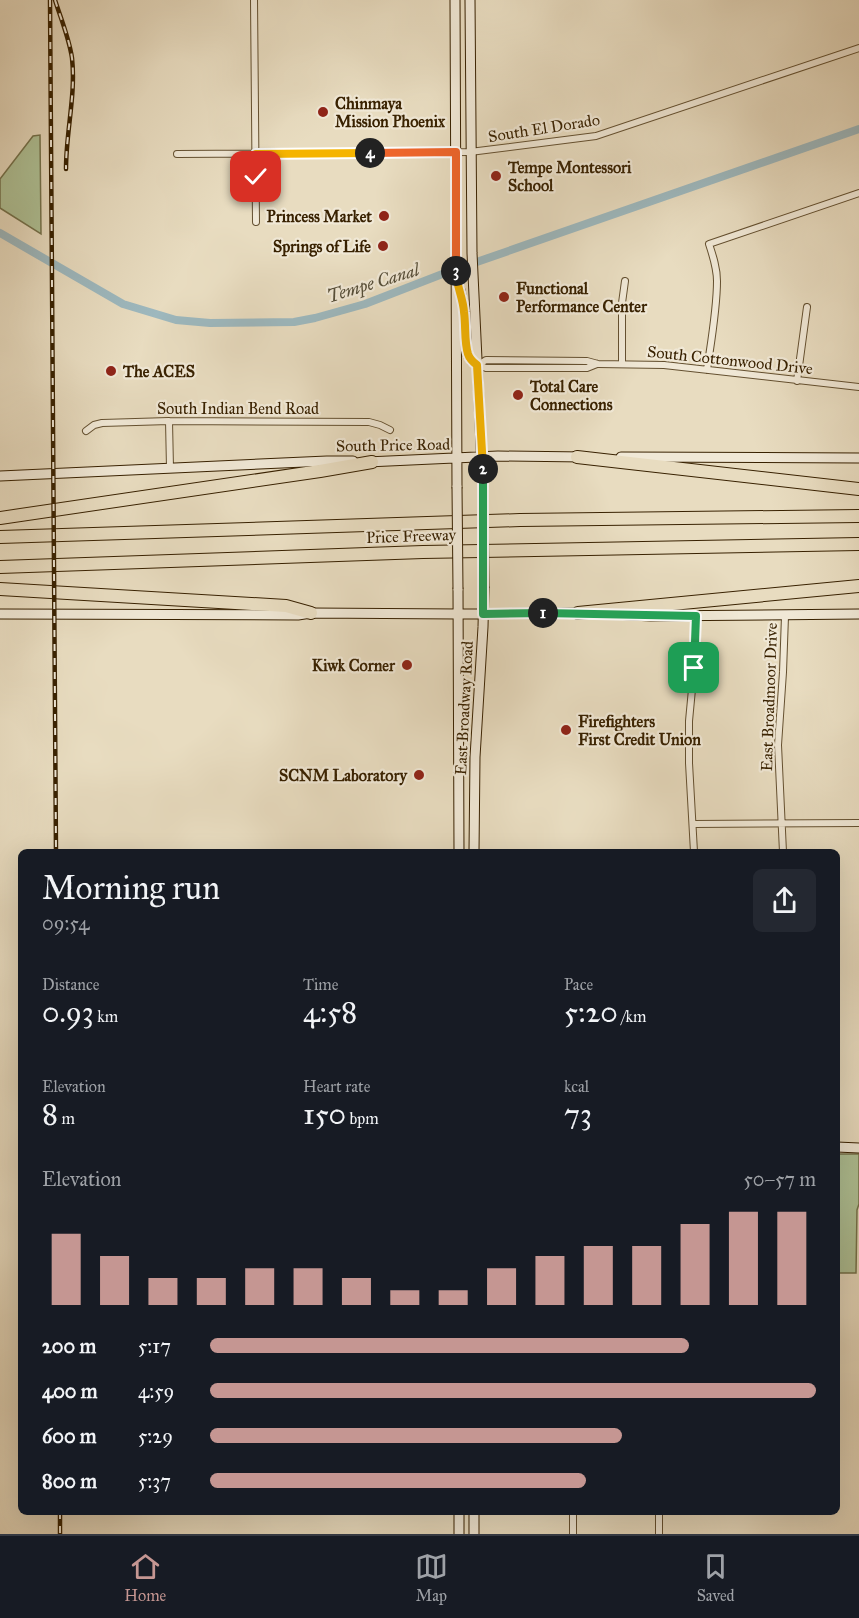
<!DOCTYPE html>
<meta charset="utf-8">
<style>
:root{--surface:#171b24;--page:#242831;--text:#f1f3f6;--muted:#9ea1a6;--line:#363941;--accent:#c59692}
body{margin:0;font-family:"IM FELL Great Primer",serif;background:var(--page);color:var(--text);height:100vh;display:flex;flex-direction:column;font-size:22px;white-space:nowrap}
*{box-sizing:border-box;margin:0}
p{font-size:20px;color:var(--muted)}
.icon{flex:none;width:33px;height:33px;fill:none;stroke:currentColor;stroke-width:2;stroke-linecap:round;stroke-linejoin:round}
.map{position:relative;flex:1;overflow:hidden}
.details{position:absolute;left:18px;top:849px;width:822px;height:666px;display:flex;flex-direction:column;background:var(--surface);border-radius:9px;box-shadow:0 6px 24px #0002}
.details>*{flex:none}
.pin{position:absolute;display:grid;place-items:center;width:51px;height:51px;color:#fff;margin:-26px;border-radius:12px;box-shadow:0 3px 9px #0006}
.km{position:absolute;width:30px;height:30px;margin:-15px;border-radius:50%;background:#222;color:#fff;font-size:16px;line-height:30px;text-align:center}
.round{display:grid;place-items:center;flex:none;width:63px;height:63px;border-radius:9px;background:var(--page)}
.overview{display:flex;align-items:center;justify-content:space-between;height:102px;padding:0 24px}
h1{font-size:33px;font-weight:600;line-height:45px}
.figures{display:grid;grid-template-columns:repeat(3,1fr);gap:9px;height:102px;padding:6px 24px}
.figures div{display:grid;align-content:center}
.figures b{font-size:30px;font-weight:600}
.figures small{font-size:16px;font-weight:400}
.figures p{font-size:16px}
.chart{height:168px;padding:12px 24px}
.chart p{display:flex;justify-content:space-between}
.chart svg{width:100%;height:108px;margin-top:6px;stroke:var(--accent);stroke-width:6}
ul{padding:0 24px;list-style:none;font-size:20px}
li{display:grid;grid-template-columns:96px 72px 1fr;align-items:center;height:45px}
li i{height:15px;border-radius:8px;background:var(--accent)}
.menu{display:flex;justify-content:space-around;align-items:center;height:84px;border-top:2px solid var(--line);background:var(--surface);font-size:16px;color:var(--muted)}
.menu a{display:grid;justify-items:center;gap:3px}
.menu .current{color:var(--accent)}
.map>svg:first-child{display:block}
.green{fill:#afc297;stroke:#74724c;stroke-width:1.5}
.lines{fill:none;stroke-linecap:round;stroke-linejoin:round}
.canal{stroke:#9db8be;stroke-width:8}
.street-casing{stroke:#645030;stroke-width:8}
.secondary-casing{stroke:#382100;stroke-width:11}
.highway-casing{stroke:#382100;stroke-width:14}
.street{stroke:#f0e8d6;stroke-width:6}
.secondary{stroke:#f0e8d6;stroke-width:9}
.highway{stroke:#e8dcc0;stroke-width:12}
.rail-casing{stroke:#382100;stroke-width:4.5}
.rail{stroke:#f0e8d6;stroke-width:2;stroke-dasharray:7;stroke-linecap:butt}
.secondary-bridge-casing{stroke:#382100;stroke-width:11;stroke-linecap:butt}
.secondary-bridge{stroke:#f0e8d6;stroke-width:9}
.split-1-casing{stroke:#fff;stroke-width:12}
.split-2-casing{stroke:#fff;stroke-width:12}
.split-3-casing{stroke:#fff;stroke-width:12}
.split-4-casing{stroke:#fff;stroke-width:12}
.split-5-casing{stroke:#fff;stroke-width:12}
.split-1{stroke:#22a559;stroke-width:8}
.split-2{stroke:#22a559;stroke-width:8}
.split-3{stroke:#f5b400;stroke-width:8}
.split-4{stroke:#f0652b;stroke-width:8}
.split-5{stroke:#f5b400;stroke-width:8}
.poi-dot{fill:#8f2418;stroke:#f0e8d6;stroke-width:2}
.labels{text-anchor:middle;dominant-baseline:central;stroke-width:4.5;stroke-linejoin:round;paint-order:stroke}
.poi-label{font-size:16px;font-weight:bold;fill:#382100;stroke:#f0e8d6;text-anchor:start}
.street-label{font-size:16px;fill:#382100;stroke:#f0e8d6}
.water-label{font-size:18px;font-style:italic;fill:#564e39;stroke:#f0e8d6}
</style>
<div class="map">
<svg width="859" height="1534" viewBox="0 0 859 1534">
<rect width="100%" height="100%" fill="#e8dcc0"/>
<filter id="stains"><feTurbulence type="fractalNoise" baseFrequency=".00333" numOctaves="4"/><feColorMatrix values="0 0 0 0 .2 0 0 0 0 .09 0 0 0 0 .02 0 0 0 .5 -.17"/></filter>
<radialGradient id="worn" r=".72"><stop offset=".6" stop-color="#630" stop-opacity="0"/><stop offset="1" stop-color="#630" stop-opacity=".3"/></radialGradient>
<!-- green -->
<path class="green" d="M40,135L41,234L0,208V179L33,136Z
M837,1154H859V1204L857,1210L856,1273H837Z"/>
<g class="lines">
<!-- canal -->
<path class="canal" d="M0,233L123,304L176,320L210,323L294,322L315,318L365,304L445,273L859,129"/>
<defs>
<path id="street" d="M254,0L256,222
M177,154L470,152L596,136L859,48
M622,364V303L625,281
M478,365L486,360L587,361L598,364L664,365L859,387
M478,365L486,368H587L597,364
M707,370C711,342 717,309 717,281C717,268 713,256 709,244L859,193
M797,381L807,307
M169,421L170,468
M86,431L94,425L102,423L169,421L369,422L380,425L390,430
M694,824L859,823
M694,852L689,763V721L694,668L696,616
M783,852L778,745L783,672L785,616
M659,1512V1534
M573,1534V1512"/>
<path id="secondary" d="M455,0L457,487
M470,0L472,253L483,487
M460,290L464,311L468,355L472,361L478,365
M621,457L859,458
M367,462L498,456L584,457
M0,476L327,461H353
M458,589L459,852
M0,614L298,615L311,613L458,614L582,613
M614,614L651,616L859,614
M474,852L475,757L483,627L484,588
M837,1147L859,1148
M474,1512V1534
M459,1534V1512"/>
<path id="highway" d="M577,457L859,489
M0,518L320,471L372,462
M0,537L520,520L859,516
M0,567L423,552L859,544
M0,589L286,606L311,613
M578,613L859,586"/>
</defs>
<!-- street casing -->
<use href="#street" class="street-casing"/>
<!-- secondary casing -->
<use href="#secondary" class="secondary-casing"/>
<!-- highway casing -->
<use href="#highway" class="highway-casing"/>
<!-- street -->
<use href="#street" class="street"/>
<!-- secondary -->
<use href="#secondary" class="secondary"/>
<!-- highway -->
<use href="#highway" class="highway"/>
<defs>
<path id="rail" d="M50,0L56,852
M55,0C61,19 69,38 72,58C76,95 66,131 66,169
M60,1512V1534"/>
</defs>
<!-- rail casing -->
<use href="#rail" class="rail-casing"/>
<!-- rail -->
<use href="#rail" class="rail"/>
<defs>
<path id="secondary-bridge" d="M457,487L458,589
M483,487L484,588"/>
</defs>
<!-- secondary-bridge casing -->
<use href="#secondary-bridge" class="secondary-bridge-casing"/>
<!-- secondary-bridge -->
<use href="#secondary-bridge" class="secondary-bridge"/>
</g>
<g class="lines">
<defs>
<path id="split-1" d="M543,613L696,616L694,668"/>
<path id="split-2" d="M483,469V614L543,613"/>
<path id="split-3" d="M456,271C456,285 463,297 464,312C466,326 464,341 468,354C470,360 473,362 477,365L483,469"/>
<path id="split-4" d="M370,153L456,152V271"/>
<path id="split-5" d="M256,177V154L370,153"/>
</defs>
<!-- split-1 casing -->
<use href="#split-1" class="split-1-casing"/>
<!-- split-2 casing -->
<use href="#split-2" class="split-2-casing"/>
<!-- split-3 casing -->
<use href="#split-3" class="split-3-casing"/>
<!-- split-4 casing -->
<use href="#split-4" class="split-4-casing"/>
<!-- split-5 casing -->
<use href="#split-5" class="split-5-casing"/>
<!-- split-1 -->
<use href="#split-1" class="split-1"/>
<!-- split-2 -->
<use href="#split-2" class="split-2"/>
<!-- split-3 -->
<use href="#split-3" class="split-3"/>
<!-- split-4 -->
<use href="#split-4" class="split-4"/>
<!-- split-5 -->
<use href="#split-5" class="split-5"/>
</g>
<!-- markers -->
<g class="poi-dot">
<circle cx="323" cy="112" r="6"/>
<circle cx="496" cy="176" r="6"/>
<circle cx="384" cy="216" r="6"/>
<circle cx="383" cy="246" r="6"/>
<circle cx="504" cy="297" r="6"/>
<circle cx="111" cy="371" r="6"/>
<circle cx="518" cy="395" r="6"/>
<circle cx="407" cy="665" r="6"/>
<circle cx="566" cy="730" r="6"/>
<circle cx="419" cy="775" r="6"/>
</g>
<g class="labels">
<!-- poi labels -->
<g class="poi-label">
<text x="335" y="103">Chinmaya<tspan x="335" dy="18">Mission Phoenix</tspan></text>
<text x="508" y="167">Tempe Montessori<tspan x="508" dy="18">School</tspan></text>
<text x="372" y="216" text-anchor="end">Princess Market</text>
<text x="371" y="246" text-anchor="end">Springs of Life</text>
<text x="516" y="288">Functional<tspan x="516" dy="18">Performance Center</tspan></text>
<text x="123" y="371">The ACES</text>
<text x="530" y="386">Total Care<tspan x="530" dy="18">Connections</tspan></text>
<text x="395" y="665" text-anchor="end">Kiwk Corner</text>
<text x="578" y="721">Firefighters<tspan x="578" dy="18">First Credit Union</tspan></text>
<text x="407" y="775" text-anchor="end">SCNM Laboratory</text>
</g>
<!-- street labels -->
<g class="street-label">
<text transform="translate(544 128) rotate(-9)">South El Dorado</text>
<text transform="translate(730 360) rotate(6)">South Cottonwood Drive</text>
<text x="238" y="408">South Indian Bend Road</text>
<text transform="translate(393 445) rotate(-1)">South Price Road</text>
<text transform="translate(411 536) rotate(-2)">Price Freeway</text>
<text transform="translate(769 697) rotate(-88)">East Broadmoor Drive</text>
<text transform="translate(464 708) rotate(-87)">East Broadway Road</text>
</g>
<!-- water labels -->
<g class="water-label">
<text transform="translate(373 283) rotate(-17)">Tempe Canal</text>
</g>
</g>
<rect width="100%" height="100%" filter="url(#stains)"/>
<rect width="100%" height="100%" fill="url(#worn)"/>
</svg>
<div class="pin" style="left:694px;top:668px;background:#1e9e55"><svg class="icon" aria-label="arrive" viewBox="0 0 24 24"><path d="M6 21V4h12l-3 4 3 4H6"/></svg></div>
<div class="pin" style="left:256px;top:177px;background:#d93025"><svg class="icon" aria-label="check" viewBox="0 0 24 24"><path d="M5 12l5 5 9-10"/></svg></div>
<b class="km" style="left:543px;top:613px">1</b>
<b class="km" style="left:483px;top:469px">2</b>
<b class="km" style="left:456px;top:271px">3</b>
<b class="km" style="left:370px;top:153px">4</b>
<section class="details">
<div class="overview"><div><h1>Morning run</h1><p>09:54</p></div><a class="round"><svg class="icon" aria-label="share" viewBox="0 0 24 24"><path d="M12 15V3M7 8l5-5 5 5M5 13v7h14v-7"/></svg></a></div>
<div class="figures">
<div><p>Distance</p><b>0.93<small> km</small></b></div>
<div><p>Time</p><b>4:58</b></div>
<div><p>Pace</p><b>5:20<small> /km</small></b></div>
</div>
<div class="figures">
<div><p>Elevation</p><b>8<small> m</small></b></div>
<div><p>Heart rate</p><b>150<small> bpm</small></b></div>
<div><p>kcal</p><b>73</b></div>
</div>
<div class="chart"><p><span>Elevation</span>50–57 m</p>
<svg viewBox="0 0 160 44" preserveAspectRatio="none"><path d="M5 44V15M15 44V24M25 44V33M35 44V33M45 44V29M55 44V29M65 44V33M75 44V38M85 44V38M95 44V29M105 44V24M115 44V20M125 44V20M135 44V11M145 44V6M155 44V6"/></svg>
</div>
<ul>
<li><b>200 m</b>5:17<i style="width:79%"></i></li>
<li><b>400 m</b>4:59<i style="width:100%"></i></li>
<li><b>600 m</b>5:29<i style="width:68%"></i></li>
<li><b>800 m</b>5:37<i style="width:62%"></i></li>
</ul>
</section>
</div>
<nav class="menu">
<a class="current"><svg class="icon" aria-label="home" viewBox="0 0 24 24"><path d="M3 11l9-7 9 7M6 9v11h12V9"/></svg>Home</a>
<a><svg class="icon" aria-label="map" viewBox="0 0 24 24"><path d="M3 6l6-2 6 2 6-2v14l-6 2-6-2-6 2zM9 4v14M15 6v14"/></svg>Map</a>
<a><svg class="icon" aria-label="saved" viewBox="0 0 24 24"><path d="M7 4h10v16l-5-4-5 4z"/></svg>Saved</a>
</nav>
